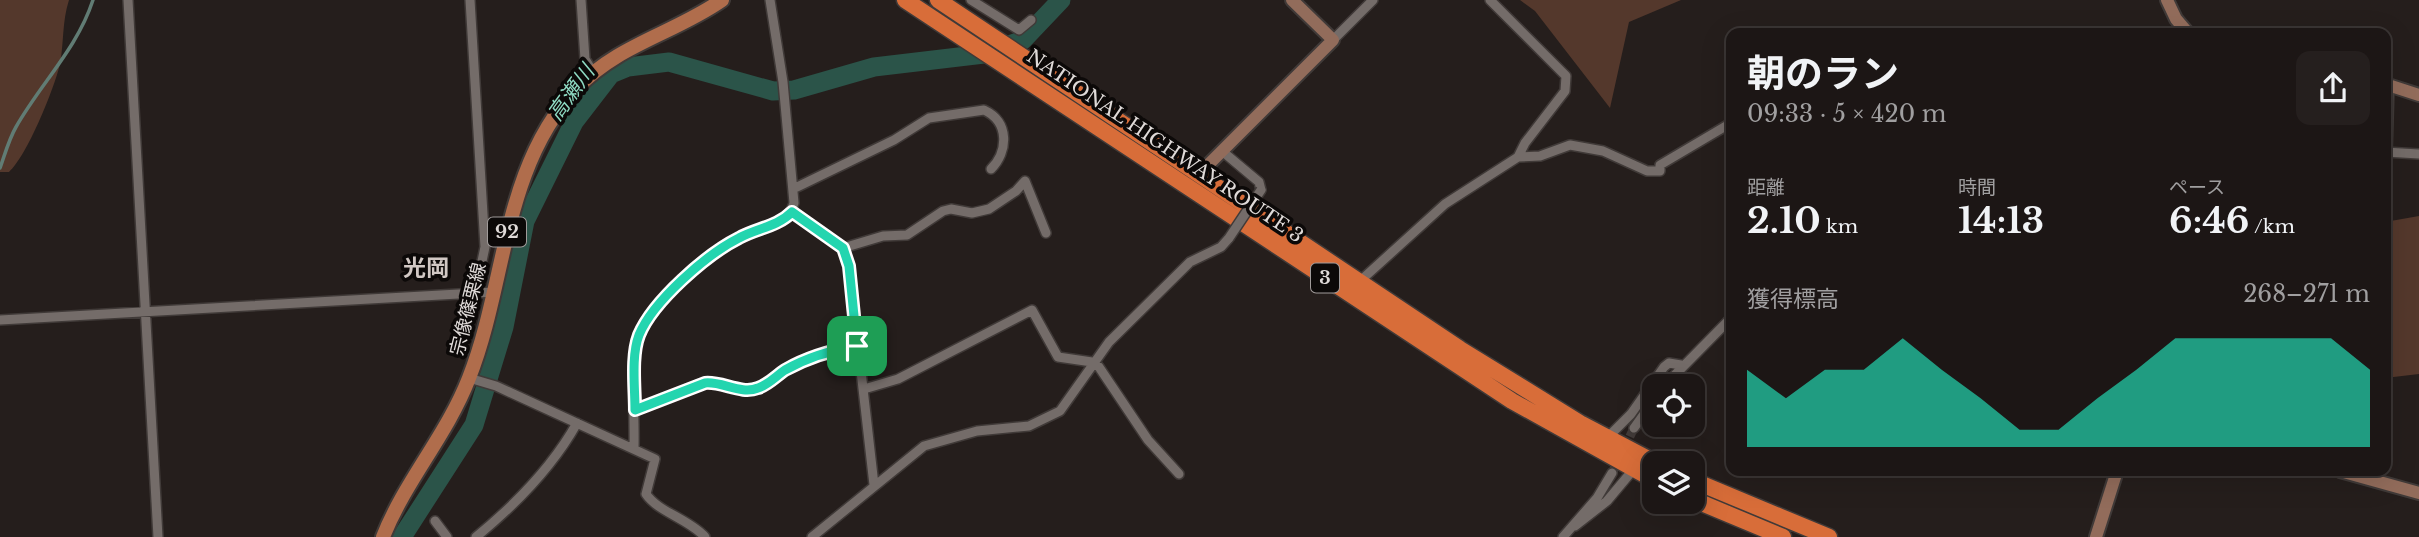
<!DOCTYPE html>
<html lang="ja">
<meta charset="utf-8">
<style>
:root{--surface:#1c1615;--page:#251f1e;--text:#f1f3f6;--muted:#a09fa0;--line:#3a3534;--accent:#23d5af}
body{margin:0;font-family:"Libre Baskerville","Noto Sans JP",serif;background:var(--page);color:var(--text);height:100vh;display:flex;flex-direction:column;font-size:26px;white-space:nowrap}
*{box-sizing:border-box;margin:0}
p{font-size:23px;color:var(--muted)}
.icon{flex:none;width:38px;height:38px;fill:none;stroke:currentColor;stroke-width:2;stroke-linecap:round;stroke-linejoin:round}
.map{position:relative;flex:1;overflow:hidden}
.drawer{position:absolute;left:1726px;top:28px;width:665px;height:448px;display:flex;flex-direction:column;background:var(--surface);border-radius:14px;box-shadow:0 7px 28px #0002,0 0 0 2px var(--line)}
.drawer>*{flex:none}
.tools{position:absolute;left:1642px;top:374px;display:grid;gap:14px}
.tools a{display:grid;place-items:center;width:63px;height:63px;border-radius:14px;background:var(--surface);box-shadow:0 7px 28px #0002,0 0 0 2px var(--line);font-size:35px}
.pin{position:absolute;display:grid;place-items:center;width:60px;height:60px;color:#fff;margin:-30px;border-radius:14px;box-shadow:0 4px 10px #0006}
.round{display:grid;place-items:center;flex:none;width:74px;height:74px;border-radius:14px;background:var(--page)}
.head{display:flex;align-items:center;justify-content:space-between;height:119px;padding:0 21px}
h1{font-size:38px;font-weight:700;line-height:52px}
.metrics{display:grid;grid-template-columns:repeat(3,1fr);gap:10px;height:119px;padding:7px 21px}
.metrics div{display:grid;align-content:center}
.metrics b{font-size:35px;font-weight:700}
.metrics small{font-size:19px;font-weight:400}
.metrics p{font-size:19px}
.chart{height:196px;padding:14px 21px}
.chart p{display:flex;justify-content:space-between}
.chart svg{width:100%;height:126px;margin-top:7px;fill:var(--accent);opacity:.7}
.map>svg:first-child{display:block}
.green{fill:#54382c}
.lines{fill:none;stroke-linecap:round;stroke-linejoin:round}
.stream{stroke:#617c74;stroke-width:3.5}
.river{stroke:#2b5449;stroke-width:19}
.street-tunnel{stroke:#413a38;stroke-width:9;stroke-dasharray:9 4.5;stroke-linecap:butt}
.street-casing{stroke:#403a38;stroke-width:12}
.secondary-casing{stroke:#403a38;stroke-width:16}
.primary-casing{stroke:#403a38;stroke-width:18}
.highway-casing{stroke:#403a38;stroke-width:19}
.street{stroke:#746c69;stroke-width:9}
.secondary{stroke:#926c5b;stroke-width:12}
.primary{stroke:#b06d4c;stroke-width:14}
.highway{stroke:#d86d39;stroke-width:16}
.street-bridge-casing{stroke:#403a38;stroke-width:12;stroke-linecap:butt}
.street-bridge{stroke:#746c69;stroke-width:9}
.route-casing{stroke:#fff;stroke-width:14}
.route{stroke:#23d5af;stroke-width:9}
.labels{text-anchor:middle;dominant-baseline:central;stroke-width:7;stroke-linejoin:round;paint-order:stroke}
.shield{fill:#0c0908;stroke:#a09b9a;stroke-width:2}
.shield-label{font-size:18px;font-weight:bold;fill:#dfdad8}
.street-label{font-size:19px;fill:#dfdad8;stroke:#0c0908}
.water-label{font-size:21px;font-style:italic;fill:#8ed9c2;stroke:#0c0908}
.quarter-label{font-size:23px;font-weight:bold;fill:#d1c8c4;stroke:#0c0908}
</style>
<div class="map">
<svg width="2419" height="537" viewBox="0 0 2419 537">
<rect width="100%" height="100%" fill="#251e1c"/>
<!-- green -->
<path class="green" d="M0,0H69C62,21 64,43 60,64C54,89 27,156 9,172H0Z
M1520,0H1681L1629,22L1610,108L1535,11Z
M2419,216V374L2385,378V222Z"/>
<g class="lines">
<!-- stream -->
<path class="stream" d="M0,168C5,154 9,139 16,127C41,83 77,49 93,0"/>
<!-- river -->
<path class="river" d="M402,537L474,425L504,327L525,221L574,122L611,74L628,67L669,62L773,91L794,90L874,67L984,54L1023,40L1061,0"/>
<!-- street-tunnel -->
<path class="street-tunnel" d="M1612,473L1634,428"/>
<defs>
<path id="street" d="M128,0L158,537
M470,0L485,247L475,294
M581,0L585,59L593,72
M971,0L1019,30L1031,20
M1333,40L1373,0
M1222,151L1259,182L1261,190
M2385,152L2419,154
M2387,152L2389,85
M1518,157L1540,156L1570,145L1603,151L1647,171H1660V165L1731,123
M795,188L894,140L929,118L984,110C1010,122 1008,152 991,169
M792,212L843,248L849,266L874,485
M843,248L883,236L907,235L943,211L951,209L972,213L989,209L1016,191L1025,181L1046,233
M1359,282L1445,204L1518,157L1525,143L1565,91L1566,76L1490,0
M0,320L494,292
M469,378L496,386L655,459L646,494C658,512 689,519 705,537
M1663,387L1731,318
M864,389L898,379L1032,310L1058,357L1092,362L1099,367L1148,440L1179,474
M635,410L705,383C722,381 740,395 758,388C768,385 776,376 785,370C808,357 832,350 857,346
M1634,428L1654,400
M1607,438L1631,414L1664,367L1669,363L1681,365
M634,447C635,419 630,358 639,335C653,300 706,256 738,238C757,227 787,228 794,203L783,82L770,0
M435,521L447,537
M1575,526L1607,501L1633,470
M476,537C515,505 553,466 577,423
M812,537L924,446L977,431L1029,426L1060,411L1109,342L1190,262L1221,247L1229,238
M1563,537L1597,498L1612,473"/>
<path id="secondary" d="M2167,0L2176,19L2188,33
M2385,84L2419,95
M1198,175L1333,40L1292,0
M2340,471L2419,493
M2096,537L2117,471"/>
<path id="primary" d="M383,537C405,481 447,435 469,378C507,282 502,167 577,88C617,45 675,33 722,0"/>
<path id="highway" d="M905,0L1512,401L1654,480
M938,0L1460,349L1580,423L1658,464
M1692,480L1829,537
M1692,499L1783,537"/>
</defs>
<!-- street casing -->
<use href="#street" class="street-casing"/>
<!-- secondary casing -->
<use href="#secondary" class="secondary-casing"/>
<!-- primary casing -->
<use href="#primary" class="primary-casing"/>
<!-- highway casing -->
<use href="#highway" class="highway-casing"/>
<!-- street -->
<use href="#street" class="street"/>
<!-- secondary -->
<use href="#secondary" class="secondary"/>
<!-- primary -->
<use href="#primary" class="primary"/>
<!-- highway -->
<use href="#highway" class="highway"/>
<defs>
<path id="street-bridge" d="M1229,238L1261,190"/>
</defs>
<!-- street-bridge casing -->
<use href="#street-bridge" class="street-bridge-casing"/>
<!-- street-bridge -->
<use href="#street-bridge" class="street-bridge"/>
</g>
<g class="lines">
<defs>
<path id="route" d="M792,212L843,248L849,266L857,346C832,350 808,357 785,370C776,376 768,385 758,388C741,395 722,381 705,383L635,410C635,387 631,356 639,335C653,301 707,254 739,238C757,228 777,227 792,212Z"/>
</defs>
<!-- route casing -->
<use href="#route" class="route-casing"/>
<!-- route -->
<use href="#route" class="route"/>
</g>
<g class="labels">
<!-- shield labels -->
<g class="shield">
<rect x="488" y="217.5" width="38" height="29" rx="5"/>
<rect x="1311" y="263.5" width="28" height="29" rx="5"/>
</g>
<g class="shield-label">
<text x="507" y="232">92</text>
<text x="1325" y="278">3</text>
</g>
<!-- street labels -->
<g class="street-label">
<text transform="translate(1165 146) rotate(34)">NATIONAL HIGHWAY ROUTE 3</text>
<text transform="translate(468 309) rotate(-76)">宗像篠栗線</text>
</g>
<!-- water labels -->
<g class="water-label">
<text transform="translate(571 93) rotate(-54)">高瀬川</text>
</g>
<!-- quarter labels -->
<g class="quarter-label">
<text x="426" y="268">光岡</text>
</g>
</g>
</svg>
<div class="tools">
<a><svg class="icon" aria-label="locate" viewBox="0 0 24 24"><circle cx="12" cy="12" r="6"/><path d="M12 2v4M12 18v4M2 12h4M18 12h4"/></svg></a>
<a><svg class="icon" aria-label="layers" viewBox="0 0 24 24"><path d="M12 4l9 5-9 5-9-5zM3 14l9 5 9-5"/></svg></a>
</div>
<div class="pin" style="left:857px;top:346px;background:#1e9e55"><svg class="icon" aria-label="arrive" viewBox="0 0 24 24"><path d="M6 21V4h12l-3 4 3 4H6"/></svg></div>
<section class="drawer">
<div class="head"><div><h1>朝のラン</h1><p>09:33 · 5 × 420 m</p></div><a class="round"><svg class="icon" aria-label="share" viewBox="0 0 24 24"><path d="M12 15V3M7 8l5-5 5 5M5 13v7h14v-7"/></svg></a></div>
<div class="metrics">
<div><p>距離</p><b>2.10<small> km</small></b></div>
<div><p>時間</p><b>14:13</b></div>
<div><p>ペース</p><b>6:46<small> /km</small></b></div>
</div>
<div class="chart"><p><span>獲得標高</span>268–271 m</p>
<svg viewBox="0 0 160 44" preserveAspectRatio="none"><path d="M0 44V17L10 27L20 17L30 17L40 6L50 17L60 27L70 38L80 38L90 27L100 17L110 6L120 6L130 6L140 6L150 6L160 17V44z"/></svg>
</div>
</section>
</div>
